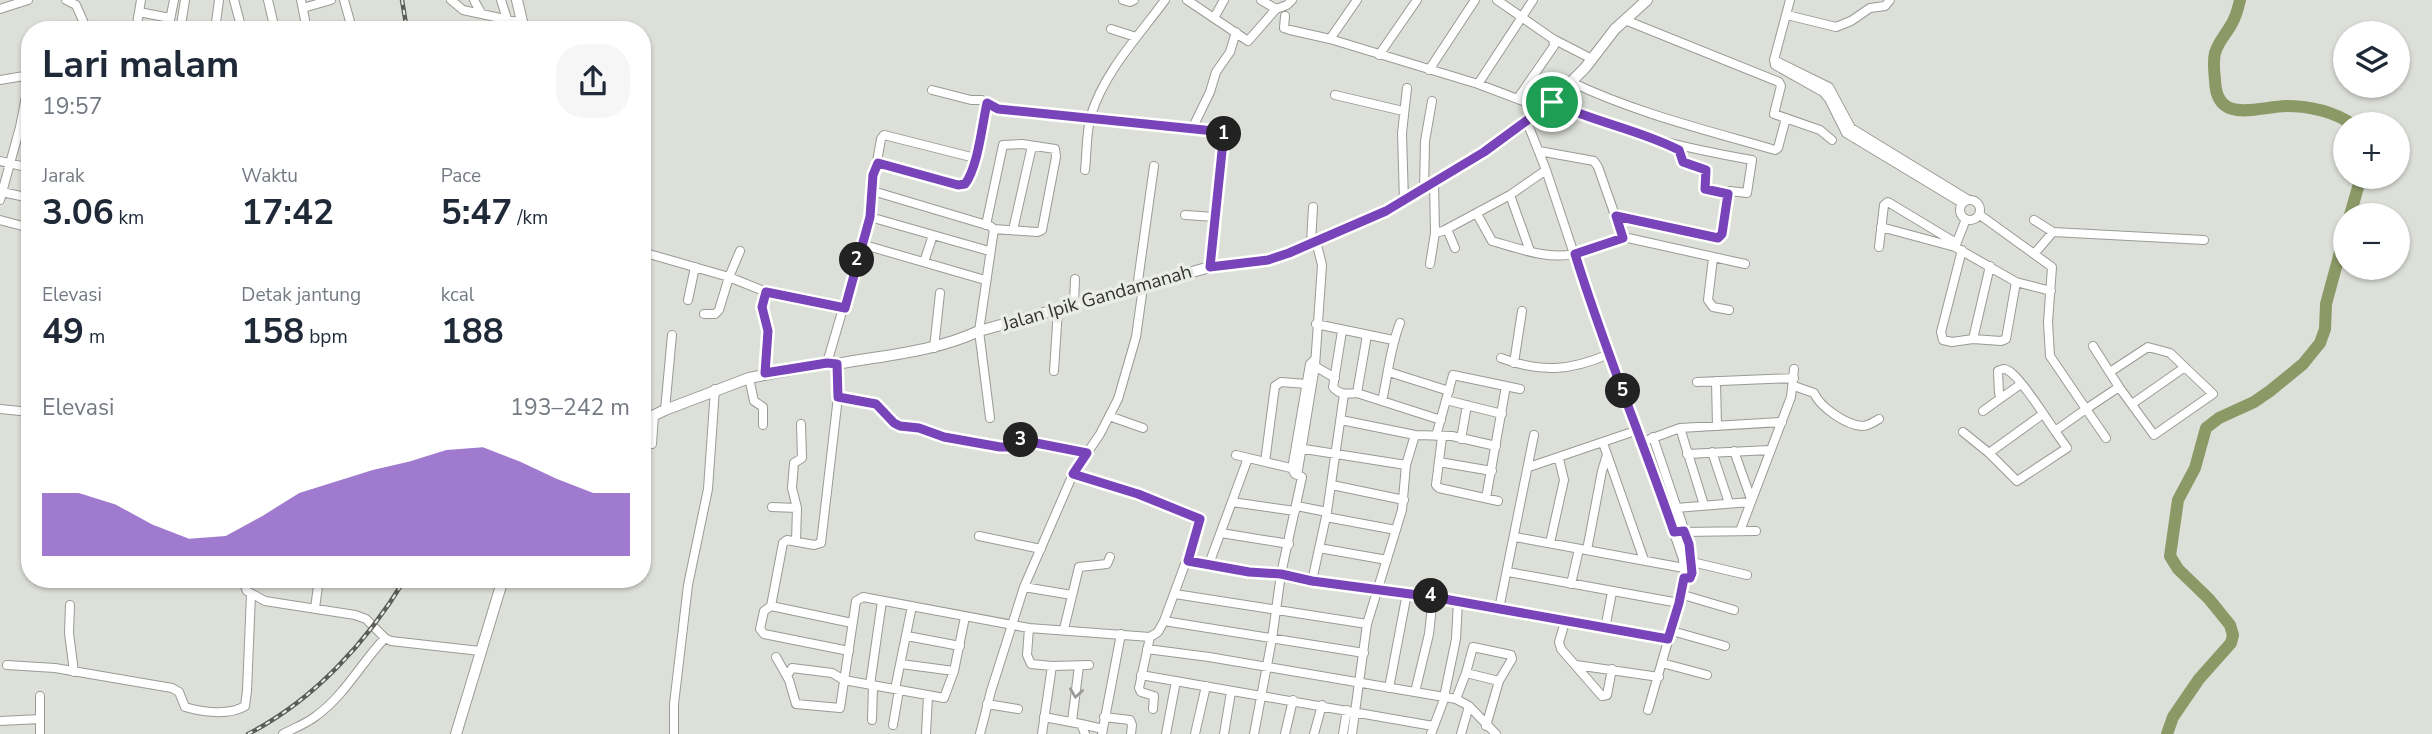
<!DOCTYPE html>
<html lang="id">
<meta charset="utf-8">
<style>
:root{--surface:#fff;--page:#f6f6f7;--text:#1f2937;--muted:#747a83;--accent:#7943ba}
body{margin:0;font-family:"Nunito Sans",sans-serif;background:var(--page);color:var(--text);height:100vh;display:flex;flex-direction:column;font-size:26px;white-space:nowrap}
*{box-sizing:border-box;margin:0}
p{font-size:23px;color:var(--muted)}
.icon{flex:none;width:38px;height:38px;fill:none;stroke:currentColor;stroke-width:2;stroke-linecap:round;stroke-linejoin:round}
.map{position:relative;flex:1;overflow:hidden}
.details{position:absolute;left:21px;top:21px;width:630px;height:567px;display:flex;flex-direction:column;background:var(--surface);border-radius:28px;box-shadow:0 2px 5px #0004}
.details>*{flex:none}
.tools{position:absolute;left:2333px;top:21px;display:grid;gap:14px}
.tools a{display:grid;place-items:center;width:77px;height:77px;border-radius:50%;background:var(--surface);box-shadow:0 2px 5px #0004;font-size:35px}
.pin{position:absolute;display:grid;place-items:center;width:60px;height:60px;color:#fff;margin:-30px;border:4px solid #fff;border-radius:50%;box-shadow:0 2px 7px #0007}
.km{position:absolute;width:35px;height:35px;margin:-18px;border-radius:50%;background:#222;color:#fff;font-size:19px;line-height:35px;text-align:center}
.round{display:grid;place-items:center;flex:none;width:74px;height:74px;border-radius:28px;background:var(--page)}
.head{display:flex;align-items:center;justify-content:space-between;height:119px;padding:0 21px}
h1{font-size:38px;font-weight:700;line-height:52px}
.metrics{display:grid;grid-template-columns:repeat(3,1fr);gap:10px;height:119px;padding:7px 21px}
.metrics div{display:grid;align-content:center}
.metrics b{font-size:35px;font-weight:700}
.metrics small{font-size:19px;font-weight:400}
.metrics p{font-size:19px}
.chart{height:196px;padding:14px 21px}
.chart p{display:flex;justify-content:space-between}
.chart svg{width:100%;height:126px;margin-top:7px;fill:var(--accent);opacity:.7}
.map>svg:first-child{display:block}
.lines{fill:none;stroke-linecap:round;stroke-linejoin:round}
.river{stroke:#8b9966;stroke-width:12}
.minor-casing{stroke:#999b95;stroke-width:10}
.tertiary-casing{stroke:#999b95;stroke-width:12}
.minor{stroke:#fff;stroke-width:8}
.tertiary{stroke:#fff;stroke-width:10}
.rail-casing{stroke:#5b5d5a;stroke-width:4.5}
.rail{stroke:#eaece6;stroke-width:2;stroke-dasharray:5;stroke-linecap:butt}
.oneway{stroke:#9a9a99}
.route-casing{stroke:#fff;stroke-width:14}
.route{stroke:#7943ba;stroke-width:9}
.labels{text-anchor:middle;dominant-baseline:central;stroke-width:7;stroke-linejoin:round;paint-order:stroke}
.street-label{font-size:19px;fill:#343533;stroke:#eaece6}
</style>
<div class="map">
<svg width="2432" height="734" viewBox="0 0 2432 734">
<rect width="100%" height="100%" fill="#dddfd9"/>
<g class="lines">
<!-- river -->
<path class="river" d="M2240,0C2238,9 2236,17 2231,25C2226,34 2218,42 2215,53C2213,61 2214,71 2215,80C2216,125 2257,107 2286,106C2310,106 2332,111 2352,124
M2350,215L2361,177
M2167,734L2173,717L2199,679L2231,643L2233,635L2230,625L2209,599L2178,569L2170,556L2178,500L2195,468L2206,428L2219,418L2254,402L2270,391L2303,364L2320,343L2325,329L2326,304L2345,234"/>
<defs>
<path id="minor" d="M66,0L76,5L87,30
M185,0L181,25L198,30
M234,0L242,30
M268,0L275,30
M301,0L307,30
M344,0L351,25L346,30
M451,0L463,10L523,23
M474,0L481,13
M501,0L507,19
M1123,0L1130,2L1134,0
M1187,0L1248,41L1276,9L1287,5L1292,0
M1261,0L1276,9
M1497,0L1553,39L1592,59
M1790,0L1774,60L1775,65L1823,92L1829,99L1846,133L1962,203
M303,8L331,0
M0,9L28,0
M139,12L170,18
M1787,15L1836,27L1851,21L1870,8L1885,6L1890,0
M1285,16L1284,28L1290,30L1330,39L1478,84L1544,109
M1214,18L1224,0
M1625,20L1779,82L1781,86L1774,114L1820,130L1832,140
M1111,29L1136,37
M136,30L141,0
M168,30L174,0
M215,30L219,0
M1330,39L1357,0
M1379,55L1417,0
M1774,60L1829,87L1851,128L1967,199
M1429,70L1475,0
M0,80L30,75
M1571,82C1636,113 1706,130 1775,150L1778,148L1786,118
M1478,84L1533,0
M932,90L971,100H982L998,109L1224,132L1210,267
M1335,95L1403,111
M1518,98L1554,46L1553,39
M1552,102C1614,132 1684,148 1752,160L1747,193L1730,191L1728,194L1705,189L1707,173L1705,169L1683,162L1679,150L1659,140
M1527,122L1546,170L1593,311L1642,441L1683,559L1684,578L1679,603L1648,710
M1192,129L1210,92L1216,72L1230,52L1236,32
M1539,151L1594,161L1598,167L1623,238
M975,158L884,135L881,139L872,189L876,192L990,226L994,229L979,331L990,418
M0,161L30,168
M878,163L958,185L965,184L975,158L987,103
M1085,170C1087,152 1086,133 1091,115C1105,71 1138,37 1165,0
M1434,182L1435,233L1443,231L1510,195L1546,170
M1424,189L1425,141L1432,101
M2,192L30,198
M1510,195L1530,251
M1960 210a10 10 0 1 1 20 0a10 10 0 1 1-20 0Z
M0,200L20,127L30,76
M1404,202L1402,133L1407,88
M1477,214L1492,241C1517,248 1548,260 1574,254C1592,250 1609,238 1628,238L1745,264
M1185,215L1215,217
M1980,215L2052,267L2048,322L2050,356L2086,409L2055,431C2046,418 2021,378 2009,371C2004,368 2003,369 1998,371L1999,393L2001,398L2021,384
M1616,216L1718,238L1722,234L1728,194
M870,217L989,251
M1966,219L1955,247L2016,282L2006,339L2001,341L1973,339
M0,220L30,228
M2034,220L2053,232
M986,225L1003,145L1022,144L1055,149L1056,157L1042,230L1037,232L994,229
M1881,227L1955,247
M1447,229L1455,248
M1013,230L1032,146
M1311,243L1313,207
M861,244L985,280
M1879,247L1884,205L1888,202L1956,243
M1962,250L1941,332L1943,340L1952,342L1973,339L1990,266
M642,252L729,277L766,292L845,308
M2035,253L2053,232L2204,240
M1713,258L1708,300L1713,307L1729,310
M924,262L933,235
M1430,264L1435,233
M2016,282L2051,291
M1137,288L1154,166
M688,300L695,267
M1074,304L1075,279
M704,314H715L719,310L729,277L740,251
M1316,324L1393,340
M1342,331L1333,387C1339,395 1348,394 1357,393L1441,420
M2093,346L2119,387
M934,348L940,293
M1501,358C1541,373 1570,371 1609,354
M827,363L866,230L873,191
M1514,363L1522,311
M1313,365L1335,378
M1054,371L1058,309
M1389,372L1449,391
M765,373L768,331L762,307L766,292
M749,378L754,401L763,407V425
M1716,381L1717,426
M1697,382L1794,378
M1794,386L1814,393C1820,407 1846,425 1862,426C1869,426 1873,422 1879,419
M1357,393L1367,335
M838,397L876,404L891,420L900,426L919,428L944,437L1005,447L1015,439L1087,453
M1446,400L1502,414
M1382,401C1388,375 1390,348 1400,323
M2132,404L2185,367
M0,409L30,412
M665,410L672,335
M1983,411L2001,398
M2043,414L1989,453L2017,481L2067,448L2055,431
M1109,416L1143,428
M1341,420L1415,435L1452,436L1496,446
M1680,428L1704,505
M1963,432L1989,453
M1436,436L1453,375L1520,389
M1442,437L1436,485L1439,488L1498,501
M1653,437L1689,544L1692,573L1690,578H1684
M2106,438L2086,409L2119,387L2154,435L2213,394L2170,353L2148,347L2110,372
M1461,439L1467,405
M1650,439L1680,428L1782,422
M1603,443L1644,560
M652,444L654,415
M1298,448L1406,465
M1734,451L1751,499
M1712,452L1729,503
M1687,454L1770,450
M1236,455L1295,469
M1265,462L1275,386L1281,382L1306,384
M1439,462L1492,471
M1529,467L1638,430
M1073,474L1138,494L1198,517L1201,521L1164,621L1158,632L1150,637L1139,688L1141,692L1154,696L1153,709
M1295,474L1298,470L1315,366L1322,265L1316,241
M1332,485L1404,500
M1486,498L1506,386
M1232,502L1295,511
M1297,506L1327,512
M772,507L797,508L796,542
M797,508L792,488L794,463L802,458L801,424
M1676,508L1750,502
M1326,517L1396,530
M1740,531L1791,397L1794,369
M1682,532L1756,531
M1221,533L1289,544
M979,536L1041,549
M1515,537L1684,568
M1550,543L1564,480L1559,459
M1319,548L1387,560
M1587,550L1602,471L1607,455
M1188,561L1249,572L1281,574L1312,581L1433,597L1668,639
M1692,562L1747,575
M1209,564L1248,458
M1508,572L1679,603
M242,579L247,591L265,601L355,615L366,619L385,638
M1312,581L1327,512L1344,394
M1571,584L1579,549
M1024,587L1072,595
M1175,594L1367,624
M1680,594L1734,610
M70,605L69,633L74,672
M771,606L783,543L787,540L814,545L821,543L838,397L837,364
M315,608L319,579
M1499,609L1534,435
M1164,621L1364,653
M1565,622L1559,642L1561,649L1602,696L1607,695L1612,669
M1029,628L1027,655L1031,664L1052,666L1089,665
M1064,629L1079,567L1107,564L1110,557
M1605,629L1612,592
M1672,631L1725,646
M907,636L960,646
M1147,649L1209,657L1456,699L1469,706L1496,734
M849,651L764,634L760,629L764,611L771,606L852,623
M776,657L789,680L796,704L840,708L856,601L863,597L1029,628L1150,637
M1662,663L1707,675
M901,664L954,671
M7,665L55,668L172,688L179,692L185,707C202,712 229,716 245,706L247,691L251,594
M1576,665L1659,677
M1466,673L1499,681
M1141,675L1433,726
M787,676L792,668L832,673L844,680L944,698L954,671L965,617
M870,685L882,601
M1389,688L1407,593
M895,689L912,606
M1415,692L1429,634L1433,597
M40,696V734
M1456,699L1466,673L1473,647L1511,655L1512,659L1499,681L1486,726
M987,704L1018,709
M1044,717L1081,724L1085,734
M1104,717L1130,720L1132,725L1131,734
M872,720L873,686
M0,721L40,719
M1072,721L1079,666
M1081,724L1103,729
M893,725L899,690
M283,734C294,728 306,724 316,716C345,695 361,663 385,638L391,641L480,651
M674,734V704L688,585L708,489L715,389
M926,734L928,696
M980,734L991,691L1024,587L1073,474L1100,434L1118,399L1136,337L1143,287
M1042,734L1052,666
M1102,734L1121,634
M1166,734L1176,681
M1195,734L1206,686
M1224,734L1231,692
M1254,734L1272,639L1281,574L1302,477L1295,474L1292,469L1310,364L1314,360
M1285,734L1293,700
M1314,734L1322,705
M1343,734L1347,710
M1352,734L1367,624L1402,510L1406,465L1415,435
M1431,734L1443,702L1456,639L1458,601
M1461,734L1469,706"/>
<path id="tertiary" d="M517,0L524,30
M642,421L665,410L749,378L827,363L837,364C885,355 934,352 979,331L1210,267L1268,260L1289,253L1386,211L1484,152L1544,109L1585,68L1615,29L1647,0
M456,734L503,579"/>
</defs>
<!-- minor casing -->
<use href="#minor" class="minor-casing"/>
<!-- tertiary casing -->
<use href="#tertiary" class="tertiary-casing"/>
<!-- minor -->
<use href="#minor" class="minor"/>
<!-- tertiary -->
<use href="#tertiary" class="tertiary"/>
<defs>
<path id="rail" d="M402,0L407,30
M248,734C314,700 367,642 405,579"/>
</defs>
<!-- rail casing -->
<use href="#rail" class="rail-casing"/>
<!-- rail -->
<use href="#rail" class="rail"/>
</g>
<!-- one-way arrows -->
<defs><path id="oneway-chevron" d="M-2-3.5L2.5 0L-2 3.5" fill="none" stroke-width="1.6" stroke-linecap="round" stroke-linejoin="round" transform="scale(1.75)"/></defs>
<use class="oneway" href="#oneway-chevron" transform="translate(1076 693) rotate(98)"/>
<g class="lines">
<defs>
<path id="route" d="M1552,102C1593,122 1638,129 1679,150L1683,162L1706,170L1705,189L1728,194L1722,234L1718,238L1616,216L1623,238L1575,254C1604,348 1642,439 1674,532L1684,531L1689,544L1692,573L1690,578H1684L1679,603L1668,639L1433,597L1312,581L1281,574L1249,572L1188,561L1200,519L1138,494L1073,474L1087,453L1015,439L1008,447H1000L944,437L919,428L900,426L894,423L876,404L838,397L837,364L827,363L765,373L768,331L762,307L766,292L845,308L870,217L873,175L878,163L958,185L965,184C978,167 982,125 987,103L998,109L1224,132L1210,267L1268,260L1289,253L1386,211L1484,152Z"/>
</defs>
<!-- route casing -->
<use href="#route" class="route-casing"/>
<!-- route -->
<use href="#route" class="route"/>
</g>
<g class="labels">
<!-- street labels -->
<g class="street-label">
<text transform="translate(1097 298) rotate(-16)">Jalan Ipik Gandamanah</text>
</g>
</g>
</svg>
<div class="tools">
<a><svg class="icon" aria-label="layers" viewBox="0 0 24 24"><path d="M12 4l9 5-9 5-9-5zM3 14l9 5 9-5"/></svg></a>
<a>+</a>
<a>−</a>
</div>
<div class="pin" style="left:1552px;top:102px;background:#1e9e55"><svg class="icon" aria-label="arrive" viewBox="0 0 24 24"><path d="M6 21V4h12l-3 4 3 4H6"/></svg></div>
<b class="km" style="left:1224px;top:134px">1</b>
<b class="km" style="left:857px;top:260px">2</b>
<b class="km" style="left:1021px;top:440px">3</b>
<b class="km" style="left:1431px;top:596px">4</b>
<b class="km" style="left:1623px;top:391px">5</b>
<section class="details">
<div class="head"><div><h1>Lari malam</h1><p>19:57</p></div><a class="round"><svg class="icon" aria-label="share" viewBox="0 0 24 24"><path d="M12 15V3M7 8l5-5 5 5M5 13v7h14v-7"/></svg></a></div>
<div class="metrics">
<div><p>Jarak</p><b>3.06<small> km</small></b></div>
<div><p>Waktu</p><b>17:42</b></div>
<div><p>Pace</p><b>5:47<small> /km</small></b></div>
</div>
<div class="metrics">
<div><p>Elevasi</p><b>49<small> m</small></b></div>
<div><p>Detak jantung</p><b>158<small> bpm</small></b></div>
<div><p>kcal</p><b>188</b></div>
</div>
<div class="chart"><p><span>Elevasi</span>193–242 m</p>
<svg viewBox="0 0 160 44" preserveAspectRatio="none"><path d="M0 44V22L10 22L20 26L30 33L40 38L50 37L60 30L70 22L80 18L90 14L100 11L110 7L120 6L130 11L140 17L150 22L160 22V44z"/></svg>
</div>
</section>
</div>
